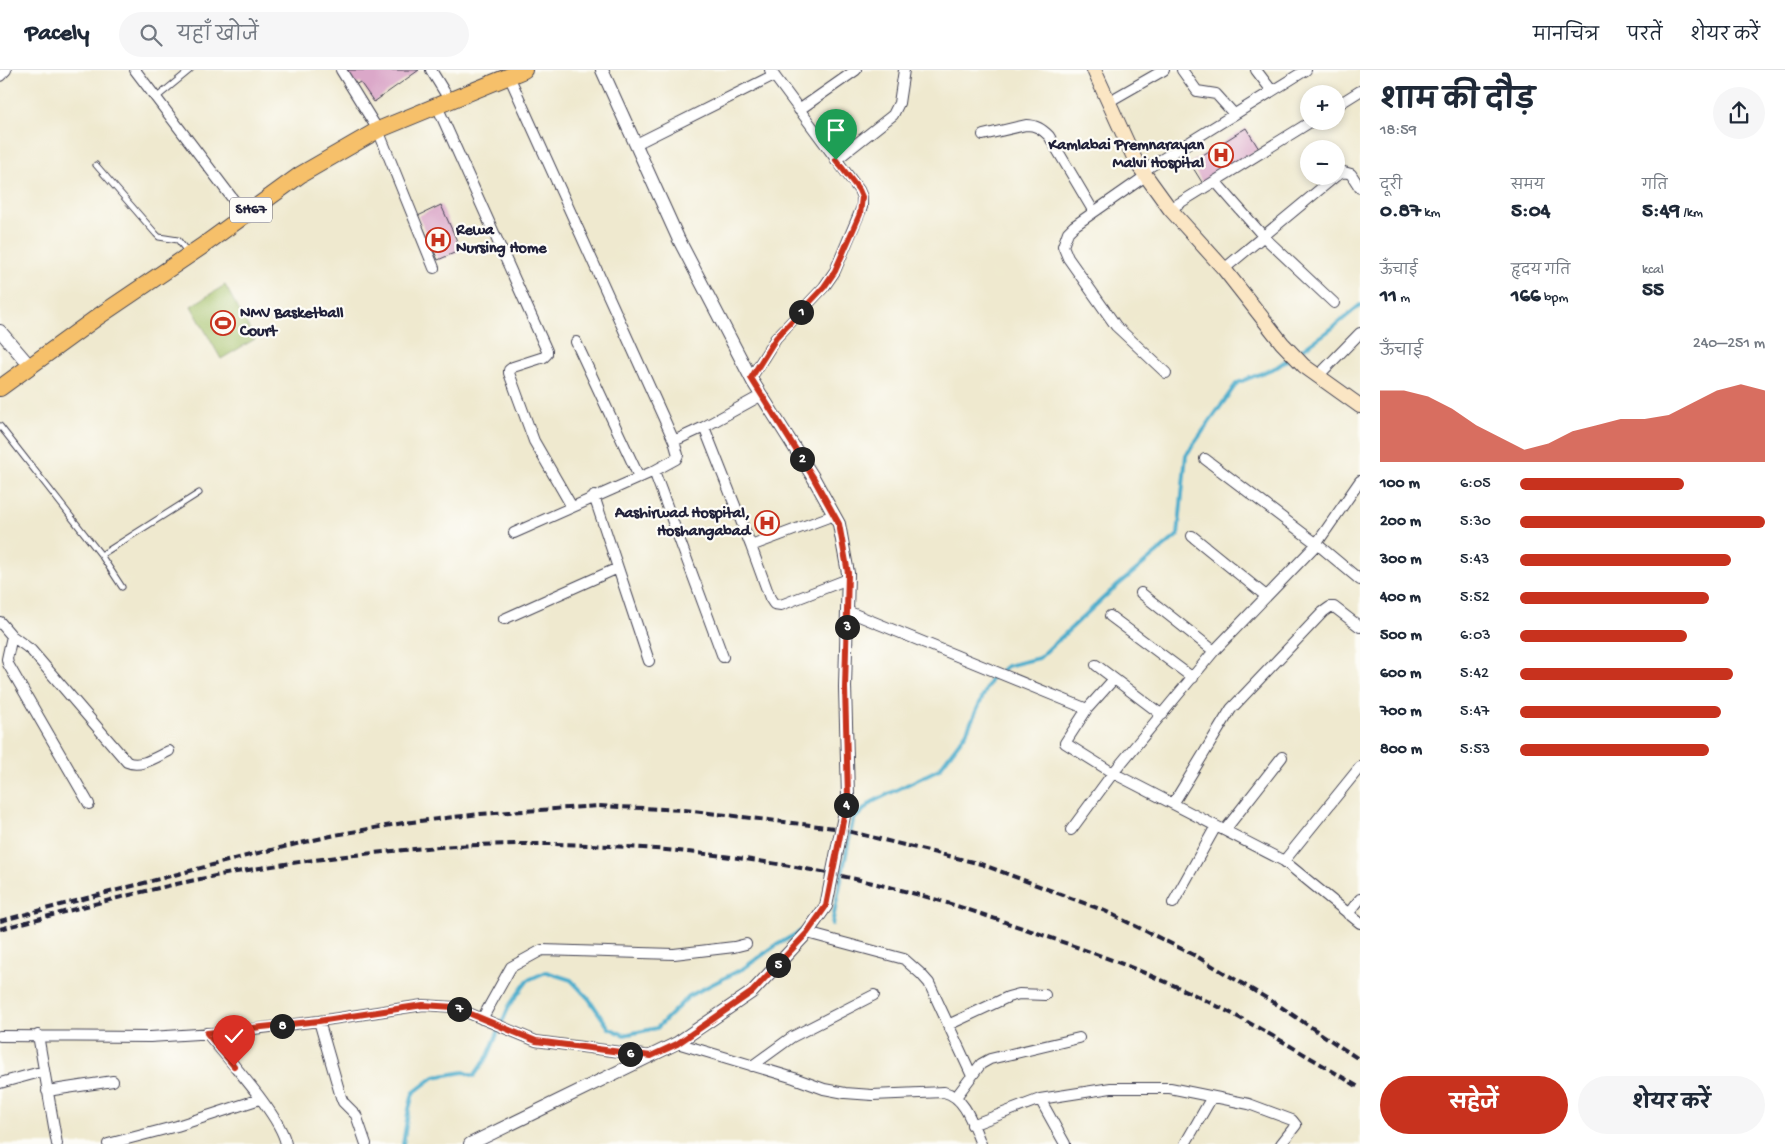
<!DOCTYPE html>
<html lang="hi">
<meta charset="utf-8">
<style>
:root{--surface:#fff;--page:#f6f6f7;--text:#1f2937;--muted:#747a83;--line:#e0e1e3;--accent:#c8321e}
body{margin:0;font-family:"Gochi Hand","Playpen Sans Deva",sans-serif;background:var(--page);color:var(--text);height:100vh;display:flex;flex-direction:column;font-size:19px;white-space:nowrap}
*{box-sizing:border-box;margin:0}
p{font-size:16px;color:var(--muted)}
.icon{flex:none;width:28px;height:28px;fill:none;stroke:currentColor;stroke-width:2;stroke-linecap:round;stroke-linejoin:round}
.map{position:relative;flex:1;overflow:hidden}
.sheet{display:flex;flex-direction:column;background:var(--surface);width:425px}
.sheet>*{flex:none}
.tools{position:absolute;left:1300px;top:15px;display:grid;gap:10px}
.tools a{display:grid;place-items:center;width:45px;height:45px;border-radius:50%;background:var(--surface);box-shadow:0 2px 8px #0003;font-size:25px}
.pin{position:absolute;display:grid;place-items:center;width:42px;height:42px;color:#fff;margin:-51px -21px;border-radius:50% 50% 50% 0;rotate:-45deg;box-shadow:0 0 5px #0007}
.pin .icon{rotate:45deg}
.km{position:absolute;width:25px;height:25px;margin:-12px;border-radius:50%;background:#222;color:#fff;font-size:14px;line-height:25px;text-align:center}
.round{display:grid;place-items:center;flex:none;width:52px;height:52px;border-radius:26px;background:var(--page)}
.summary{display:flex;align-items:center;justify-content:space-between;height:85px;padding:0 20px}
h1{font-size:28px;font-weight:700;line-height:38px}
.figures{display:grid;grid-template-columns:repeat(3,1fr);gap:8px;height:85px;padding:5px 20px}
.figures div{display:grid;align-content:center}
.figures b{font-size:21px;font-weight:700}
.figures small{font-size:14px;font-weight:400}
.figures p{font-size:14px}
.chart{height:140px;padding:10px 20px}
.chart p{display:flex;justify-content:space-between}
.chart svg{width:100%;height:90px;margin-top:5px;fill:var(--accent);opacity:.7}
.primary-button{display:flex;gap:10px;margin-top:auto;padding:10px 20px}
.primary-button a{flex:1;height:58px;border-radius:30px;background:var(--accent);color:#fff;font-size:20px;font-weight:700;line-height:58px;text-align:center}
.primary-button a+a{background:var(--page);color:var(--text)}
ul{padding:0 20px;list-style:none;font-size:16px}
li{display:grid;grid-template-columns:80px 60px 1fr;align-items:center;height:38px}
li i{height:12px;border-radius:6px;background:var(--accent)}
header{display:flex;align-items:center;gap:30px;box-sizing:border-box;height:70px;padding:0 25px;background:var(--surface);border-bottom:1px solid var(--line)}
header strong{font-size:24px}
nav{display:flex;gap:28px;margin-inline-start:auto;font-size:18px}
.search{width:350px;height:45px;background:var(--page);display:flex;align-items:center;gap:12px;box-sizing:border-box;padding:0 18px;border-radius:28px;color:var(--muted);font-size:19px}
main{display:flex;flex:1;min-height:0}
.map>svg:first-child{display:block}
.green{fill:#a2bf66;stroke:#627050}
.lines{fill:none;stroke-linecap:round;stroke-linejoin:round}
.stream{stroke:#4dadcc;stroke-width:4}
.building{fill:#dba8c9}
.service-casing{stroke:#414051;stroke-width:7}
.minor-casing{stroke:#414051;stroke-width:12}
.tertiary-casing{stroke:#414051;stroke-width:14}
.secondary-casing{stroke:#414051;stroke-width:16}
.primary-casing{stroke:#414051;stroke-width:18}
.service{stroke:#fff;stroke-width:5}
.minor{stroke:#fff;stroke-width:10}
.tertiary{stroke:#fff;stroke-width:12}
.secondary{stroke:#fbe6c4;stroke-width:14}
.primary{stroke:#f6c06b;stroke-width:16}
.rail{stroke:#22223b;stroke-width:4;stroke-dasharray:8 4;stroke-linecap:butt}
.route-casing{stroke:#fff;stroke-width:10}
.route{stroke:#c8321e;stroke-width:6}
.labels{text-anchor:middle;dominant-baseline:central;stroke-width:4.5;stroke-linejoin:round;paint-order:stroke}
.shield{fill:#fdfcf7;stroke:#646373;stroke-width:1}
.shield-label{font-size:15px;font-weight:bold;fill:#22223b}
.poi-label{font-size:16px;font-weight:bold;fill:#22223b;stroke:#fdfcf7;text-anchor:end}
</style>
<header>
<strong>Pacely</strong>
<div class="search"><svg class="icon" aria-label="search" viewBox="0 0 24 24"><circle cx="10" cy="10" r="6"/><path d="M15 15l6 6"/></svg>यहाँ खोजें</div>
<nav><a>मानचित्र</a><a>परतें</a><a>शेयर करें</a></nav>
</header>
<main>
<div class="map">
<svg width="1360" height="1074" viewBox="0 0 1360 1074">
<rect width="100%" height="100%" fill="#fdfcf7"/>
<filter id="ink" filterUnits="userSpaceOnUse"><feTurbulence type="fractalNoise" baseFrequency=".02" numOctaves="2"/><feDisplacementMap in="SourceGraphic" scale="10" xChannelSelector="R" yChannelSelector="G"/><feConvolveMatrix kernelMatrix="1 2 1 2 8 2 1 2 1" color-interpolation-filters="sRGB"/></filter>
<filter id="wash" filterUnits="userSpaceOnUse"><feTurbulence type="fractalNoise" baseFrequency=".0096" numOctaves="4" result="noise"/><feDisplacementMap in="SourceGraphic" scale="20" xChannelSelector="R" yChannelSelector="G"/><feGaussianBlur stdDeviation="1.12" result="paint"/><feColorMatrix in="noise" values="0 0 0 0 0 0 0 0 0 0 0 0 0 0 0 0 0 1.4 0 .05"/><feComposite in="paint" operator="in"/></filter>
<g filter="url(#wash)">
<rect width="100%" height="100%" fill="#efe9cf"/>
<!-- green -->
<path class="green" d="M225,215L255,269L221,289L191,236Z"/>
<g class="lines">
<!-- stream -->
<path class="stream" d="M832,854L853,750L872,732L939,699L966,663L991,609L1007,596L1039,588L1111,521L1178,465L1186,385L1237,313L1277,297L1331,259L1360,235
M403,1074L408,1043L413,1023L434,1007L464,1002L474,1006L488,986L509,936L528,910L546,902L571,910L589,929L609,958L624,965L657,958L689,926L744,898L775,876L803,860"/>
</g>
<g id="blocks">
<!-- building -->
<path class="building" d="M345,0H419L374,32L360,12L355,15Z
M1246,58L1259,79L1203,114L1190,93Z
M441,135L461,180L438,190L418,146Z
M773,445L778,462L764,466L760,449Z"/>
</g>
</g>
<g filter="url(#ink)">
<use href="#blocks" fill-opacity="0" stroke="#414051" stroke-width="1"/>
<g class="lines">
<defs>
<path id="service" d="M156,28L190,0
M96,95L156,164L159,167L178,170L189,184
M0,356L101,485L122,517
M101,485L199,423"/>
<path id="minor" d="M135,0L245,145
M341,0L378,60L434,198
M431,0L450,31
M1182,0L1197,21L1216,24L1234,44
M1256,0L1272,21
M0,6L6,0
M509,6L674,371L678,385L676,389L654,401L514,463
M1108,32L1164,0
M437,36L547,281V284L544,287L513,297L509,300V303L534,371L572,437
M1336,36L1360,21
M799,40L856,0
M983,65L1026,55C1036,55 1042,59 1049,66L1094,142
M636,74L774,5
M836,90L893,45L899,33L904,0
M1143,101L1306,0
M1147,105L1074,156L1068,162L1063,176L1068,188L1116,256L1166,303
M1336,106L1344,102L1351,104L1360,118
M1215,111L1264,167L1334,233
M1170,139L1312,51
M1224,199L1336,106
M576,272L639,407
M1317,307L1360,263
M751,308L776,268L824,217L835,201L862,137V127L859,120L770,0
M762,325L704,357L751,476L770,528L774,534L781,535L848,509
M674,371L704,357
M1205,389L1317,474L1360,510
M654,401L723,587
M594,426L649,591
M1192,466L1266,526
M751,476L834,445
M1141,523L1214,581
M847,541L1087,639
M1110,546L1193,608
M504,549L618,498
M0,552L12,566L31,580L127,692C141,698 156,687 169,681
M12,566L7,589L8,594L89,734
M1096,595L1162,645
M1114,609L1087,639L1065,673L1113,703L1284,791L1360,853
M1173,734L1231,639L1323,542L1330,537H1334L1360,557
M1071,760L1113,703L1214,581L1315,476L1360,411
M1225,760L1282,687
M1284,791L1360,697
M1173,833L1216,756
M1348,844L1360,829
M807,863L904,889L921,904L929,913L972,1006
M482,949L511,897L542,880L674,884L734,877L746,874
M319,951L341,1027L343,1032L356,1045L366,1074
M948,955L1008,927L1019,924L1045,925
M207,963C227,988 281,1046 286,1074
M38,965L57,1074
M0,966L150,967L230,962L319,951L423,935L454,937L536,971L651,986
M677,973L794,1008L824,1019L845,1023L872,1025L944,1022C966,1027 973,1056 981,1074
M752,996L792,967L874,925
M0,1013L44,1001
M47,1021L113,1011
M956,1027L981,994L990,989L1079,968
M1040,1029L1065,1074
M972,1055L1040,1029L1111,1018H1170L1249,1034L1292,1050L1296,1055L1281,1074
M108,1074L177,1056L260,1029
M1185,1074L1212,1027"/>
<path id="tertiary" d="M0,261L30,296
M470,1074L677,973L752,922L807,863L826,836L848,726L845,617L848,503L839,454L813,407L753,312L678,168L602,0"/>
<path id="secondary" d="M1094,0L1136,92L1170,139L1224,199L1282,273L1304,296L1360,336"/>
<path id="primary" d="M0,318L99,246L201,177L300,105L378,60L524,0"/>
</defs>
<!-- service casing -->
<use href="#service" class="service-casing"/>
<!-- minor casing -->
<use href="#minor" class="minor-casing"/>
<!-- tertiary casing -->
<use href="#tertiary" class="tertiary-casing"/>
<!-- secondary casing -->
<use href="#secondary" class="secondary-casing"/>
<!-- primary casing -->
<use href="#primary" class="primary-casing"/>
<!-- service -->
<use href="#service" class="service"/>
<!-- minor -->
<use href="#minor" class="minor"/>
<!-- tertiary -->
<use href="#tertiary" class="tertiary"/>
<!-- secondary -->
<use href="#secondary" class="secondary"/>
<!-- primary -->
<use href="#primary" class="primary"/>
<!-- rail -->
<path class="rail" d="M0,851L250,785L335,765L403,753L480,744L598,736L684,740L835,758L981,794L1105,841L1196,886L1278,935L1360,990
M0,859C57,844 114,828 172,815C248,798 326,787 404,780C567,764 754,780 912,823C955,834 998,850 1040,864C1076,877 1112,889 1147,904C1221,934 1292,976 1360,1018"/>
</g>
</g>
<g class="lines" filter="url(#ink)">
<defs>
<path id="route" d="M234,996L207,963L319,951L423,935L454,937L536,971L651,986L677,974L752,922L807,863L826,836L848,726L845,618L848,503L839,454L813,407L751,308L776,268L824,217L835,201L860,144L862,127L859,120L836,90"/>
</defs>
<!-- route casing -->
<use href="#route" class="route-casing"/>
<!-- route -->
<use href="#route" class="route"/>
</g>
<!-- icons -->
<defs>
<symbol id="hospital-ring" viewBox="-11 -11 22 22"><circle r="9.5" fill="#fdfcf7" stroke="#c8321e" stroke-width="1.5"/><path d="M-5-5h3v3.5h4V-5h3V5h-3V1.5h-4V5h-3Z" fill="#c8321e"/></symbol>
<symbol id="stadium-ring" viewBox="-11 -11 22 22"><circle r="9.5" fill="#fdfcf7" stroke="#c8321e" stroke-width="1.5"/><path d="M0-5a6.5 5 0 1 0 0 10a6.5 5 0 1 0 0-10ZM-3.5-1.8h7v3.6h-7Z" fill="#c8321e"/></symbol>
</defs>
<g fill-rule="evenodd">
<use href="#hospital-ring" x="1207" y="71" width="28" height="28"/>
<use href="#hospital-ring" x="424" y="156" width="28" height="28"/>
<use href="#stadium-ring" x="209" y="239" width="28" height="28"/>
<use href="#hospital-ring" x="753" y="439" width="28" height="28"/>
</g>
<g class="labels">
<!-- shield labels -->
<rect class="shield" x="230" y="127.5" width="42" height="25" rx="4"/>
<g class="shield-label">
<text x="251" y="140">SH67</text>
</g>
<!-- poi labels -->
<g class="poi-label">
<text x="1204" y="76">Kamlabai Premnarayan<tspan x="1204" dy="18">Malvi Hospital</tspan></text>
<text x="456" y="161" text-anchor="start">Rewa<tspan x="456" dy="18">Nursing Home</tspan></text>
<text x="240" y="244" text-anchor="start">NMV Basketball<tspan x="240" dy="18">Court</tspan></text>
<text x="750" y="444">Aashirwad Hospital,<tspan x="750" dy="18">Hoshangabad</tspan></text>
</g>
</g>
</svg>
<div class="tools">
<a>+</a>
<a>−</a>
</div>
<div class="pin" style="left:836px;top:90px;background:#1e9e55"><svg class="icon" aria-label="arrive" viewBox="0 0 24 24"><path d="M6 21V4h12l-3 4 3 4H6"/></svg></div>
<div class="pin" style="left:234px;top:996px;background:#d93025"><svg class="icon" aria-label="check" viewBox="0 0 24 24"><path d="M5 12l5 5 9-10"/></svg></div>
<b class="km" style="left:801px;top:242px">1</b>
<b class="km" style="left:802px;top:389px">2</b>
<b class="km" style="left:847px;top:557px">3</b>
<b class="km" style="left:846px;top:735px">4</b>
<b class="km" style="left:778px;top:895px">5</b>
<b class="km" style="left:630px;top:984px">6</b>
<b class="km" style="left:459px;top:939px">7</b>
<b class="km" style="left:282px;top:956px">8</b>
</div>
<section class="sheet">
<div class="summary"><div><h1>शाम की दौड़</h1><p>18:59</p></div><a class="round"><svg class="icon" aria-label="share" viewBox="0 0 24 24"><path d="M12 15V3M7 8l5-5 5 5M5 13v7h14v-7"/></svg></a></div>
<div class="figures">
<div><p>दूरी</p><b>0.87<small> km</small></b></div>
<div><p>समय</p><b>5:04</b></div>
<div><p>गति</p><b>5:49<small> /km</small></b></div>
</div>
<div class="figures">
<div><p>ऊँचाई</p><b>11<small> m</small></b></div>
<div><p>हृदय गति</p><b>166<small> bpm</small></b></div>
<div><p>kcal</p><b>55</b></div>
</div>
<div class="chart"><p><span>ऊँचाई</span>240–251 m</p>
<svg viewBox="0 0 160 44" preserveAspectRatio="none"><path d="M0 44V9L10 9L20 12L30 18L40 26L50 32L60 38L70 35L80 29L90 26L100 23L110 23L120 21L130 15L140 9L150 6L160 9V44z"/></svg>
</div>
<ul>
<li><b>100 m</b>6:05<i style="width:67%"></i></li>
<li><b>200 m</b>5:30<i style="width:100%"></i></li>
<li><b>300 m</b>5:43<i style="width:86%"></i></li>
<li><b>400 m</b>5:52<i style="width:77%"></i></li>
<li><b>500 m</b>6:03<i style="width:68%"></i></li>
<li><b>600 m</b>5:42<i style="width:87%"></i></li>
<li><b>700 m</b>5:47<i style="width:82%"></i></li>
<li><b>800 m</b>5:53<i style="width:77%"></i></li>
</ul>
<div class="primary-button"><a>सहेजें</a><a>शेयर करें</a></div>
</section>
</main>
